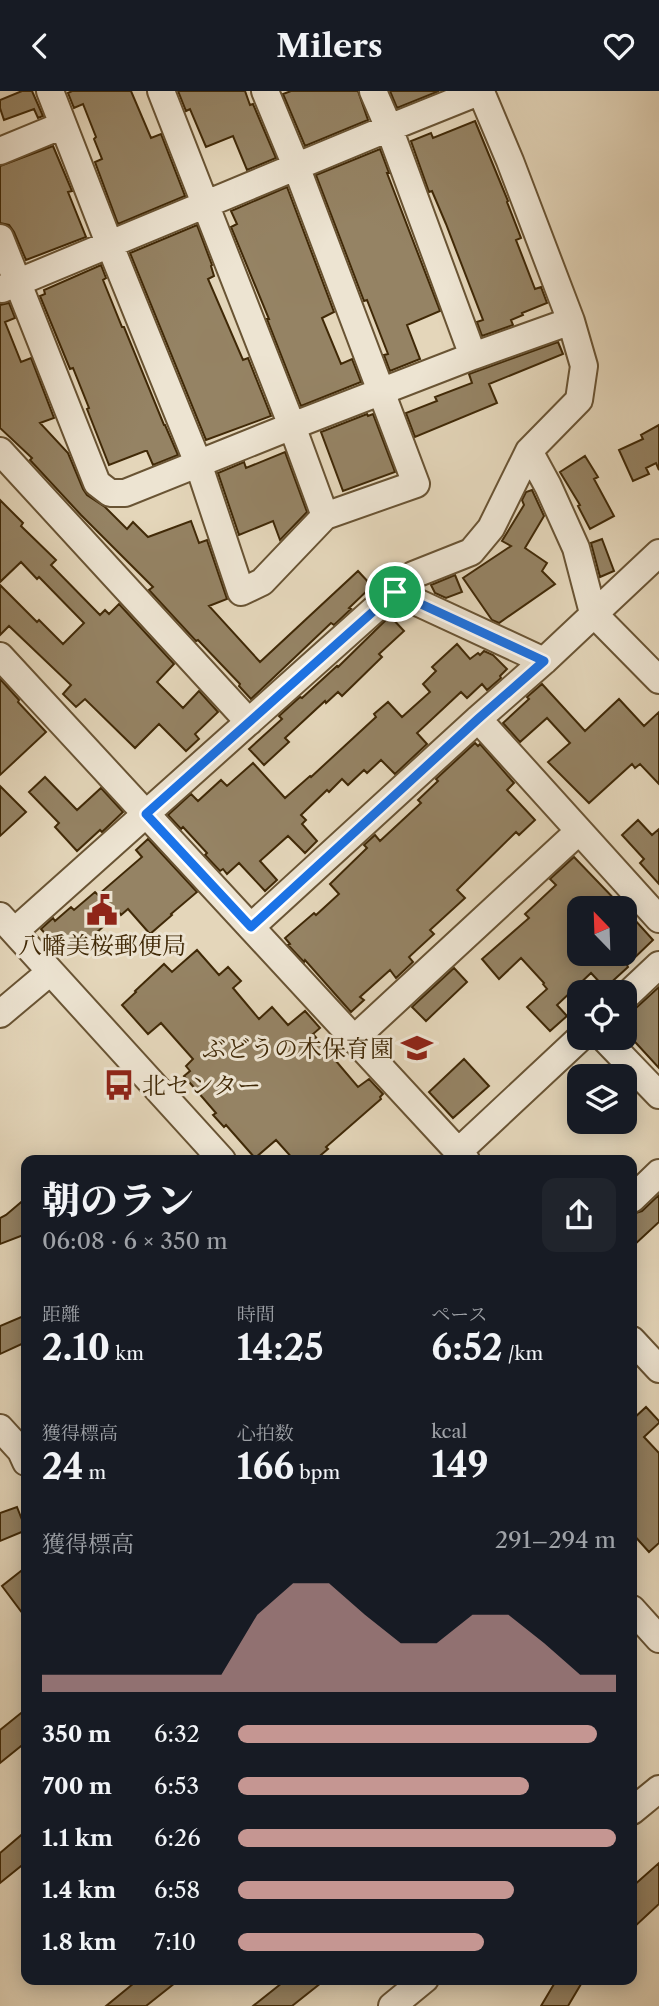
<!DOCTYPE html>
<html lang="ja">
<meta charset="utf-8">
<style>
:root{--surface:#171b24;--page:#20242c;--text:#f1f3f6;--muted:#9ea1a6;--accent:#c59692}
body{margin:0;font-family:"Libre Caslon Text","Noto Serif JP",serif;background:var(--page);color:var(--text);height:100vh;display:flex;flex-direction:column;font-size:26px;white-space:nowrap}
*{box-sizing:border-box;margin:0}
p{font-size:23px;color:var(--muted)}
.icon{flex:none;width:38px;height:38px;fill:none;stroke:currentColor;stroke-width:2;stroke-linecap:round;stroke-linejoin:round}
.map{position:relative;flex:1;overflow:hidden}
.sheet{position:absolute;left:21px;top:1064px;width:616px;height:830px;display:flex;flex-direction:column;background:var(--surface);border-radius:14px;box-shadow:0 4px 18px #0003}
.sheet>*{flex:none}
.needle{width:46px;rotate:337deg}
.tools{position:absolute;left:567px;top:805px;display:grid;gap:14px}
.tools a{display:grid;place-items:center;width:70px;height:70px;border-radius:14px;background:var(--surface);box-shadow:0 4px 18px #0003;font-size:35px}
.pin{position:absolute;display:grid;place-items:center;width:60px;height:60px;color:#fff;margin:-30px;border:4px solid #fff;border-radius:50%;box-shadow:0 2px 7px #0007}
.round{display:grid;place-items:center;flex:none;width:74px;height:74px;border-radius:14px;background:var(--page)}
.head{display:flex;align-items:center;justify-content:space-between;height:119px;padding:0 21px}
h1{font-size:38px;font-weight:800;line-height:52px}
.stats{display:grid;grid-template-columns:repeat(3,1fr);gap:10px;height:119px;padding:7px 21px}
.stats div{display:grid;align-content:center}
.stats b{font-size:35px;font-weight:800}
.stats small{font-size:19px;font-weight:400}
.stats p{font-size:19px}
.chart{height:196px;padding:14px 21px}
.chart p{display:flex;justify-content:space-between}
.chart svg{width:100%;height:126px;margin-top:7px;fill:var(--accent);opacity:.7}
ul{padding:0 21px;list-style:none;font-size:23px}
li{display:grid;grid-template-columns:112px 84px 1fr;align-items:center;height:52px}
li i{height:18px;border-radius:9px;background:var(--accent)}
header{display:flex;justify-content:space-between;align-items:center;height:91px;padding:0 21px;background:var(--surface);font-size:32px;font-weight:800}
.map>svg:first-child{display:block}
.building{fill:#958364;stroke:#402907;stroke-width:2}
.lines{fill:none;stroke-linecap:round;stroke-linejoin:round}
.minor-casing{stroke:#695434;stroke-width:30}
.minor{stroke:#ede4d2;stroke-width:26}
.route-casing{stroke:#fff;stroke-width:14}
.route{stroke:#1a73e8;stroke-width:9}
.labels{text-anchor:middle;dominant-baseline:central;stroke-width:6;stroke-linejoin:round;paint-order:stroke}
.poi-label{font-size:24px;fill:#402907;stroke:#ede4d2}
</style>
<header><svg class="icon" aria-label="back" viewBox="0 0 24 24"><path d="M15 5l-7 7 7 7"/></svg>Milers<svg class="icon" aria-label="heart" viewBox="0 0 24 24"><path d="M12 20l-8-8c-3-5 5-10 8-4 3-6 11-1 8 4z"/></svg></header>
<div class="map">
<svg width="659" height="1915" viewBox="0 0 659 1915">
<rect width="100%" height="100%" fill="#e4d6ba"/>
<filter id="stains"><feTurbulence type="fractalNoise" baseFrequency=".00286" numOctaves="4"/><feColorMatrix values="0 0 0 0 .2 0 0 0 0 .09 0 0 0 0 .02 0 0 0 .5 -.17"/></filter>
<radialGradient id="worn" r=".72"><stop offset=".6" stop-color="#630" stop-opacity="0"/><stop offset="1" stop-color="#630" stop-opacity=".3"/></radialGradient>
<!-- building -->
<path class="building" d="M22,0H32L43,25L38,27L34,18L4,29L0,17V9Z
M72,0H131L151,47L161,43L185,105L118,133L95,71L102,68L94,48L96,46L83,13L74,17L68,2Z
M178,0H245L250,14L253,13L276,67L247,79L233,45L206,56L190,18L186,20Z
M291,0H358L368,29L305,55L283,3Z
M390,0H439L397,17Z
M475,30L508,110L507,111L521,147L516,149L535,198L541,196L547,212L522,222L523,224L511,229L513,234L482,245L477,231L483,229L446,133L432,100L429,101L411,50L431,42L433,47Z
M53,55L72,100L68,101L86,146L26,169L14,141L9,134L0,132V75Z
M380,58L389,82H387L440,220L407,234L420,268L390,280L384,264L388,263L367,209L364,210L316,84Z
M287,96L334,221L322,227L341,273L352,268L361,291L301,315L267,228H269L231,136L237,133L231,120Z
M197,134L212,174L211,175L214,185L208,188L243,269L248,267L271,325L206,349L130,162Z
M101,174L106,187L103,189L122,236H124L164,334H165L178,364L153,374L147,360H145L109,374L87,318L89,317L73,277L70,278L40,205L45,203L44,199Z
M9,212L15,227L5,231L21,271L31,267L54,327L40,332L68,362L83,398L87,404L105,416L127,438L133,431L148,446L191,430L199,452L207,449L227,508L209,515L260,571L358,480L372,495L349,517L351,518L334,534L331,532L251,608L239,595L240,593L198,549L196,550L149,499L153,496L81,424L30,369L32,367L0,337V214Z
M558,251L563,263L489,293L497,312L415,346L406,322L437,310L435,306L472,292L469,283Z
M367,323L368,325L373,323L395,381L343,400L321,341Z
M659,334V379L656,372L646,377L649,383L633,390L619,359L643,348L641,344Z
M285,361L307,421L280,449L273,430L239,444L218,382L244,371L246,377Z
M585,365L598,386L594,388L614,425L590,438L578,415L580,414L560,381Z
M532,399L544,425L525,457L547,472L542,480L555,493L499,532L492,529L463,487L511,455L502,450L524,414L522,409L526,401Z
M0,409L23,432L21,435L56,469L51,474L100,524L105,519L109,523L119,513L174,573L157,591L183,617L199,600L218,621L195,643L199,648L186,660L159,633L135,657L85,608L76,616L63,603L71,594L9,535L0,544V494L37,531L39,529L63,553L84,532L39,486L37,488L21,471L0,491Z
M602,448L614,480L600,486L591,452Z
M455,484L462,501L446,507L435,502L431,494Z
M390,525L404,540L379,563L382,566L342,605L338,601L326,612L325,610L285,647L289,651L264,674L249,658L282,628L279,625L300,606L302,607L337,575L338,576Z
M457,553L470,568L478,562L480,564L484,560L493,564L507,578L500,585L501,587L487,599L482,593L467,607L461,601L417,642L427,653L395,683L381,669L367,682L364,679L348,694L342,688L329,701L327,699L301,724L306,729L302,733L317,750L305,762L288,745L260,770L277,789L265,800L239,772L227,783L223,778L220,780L205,764L207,762L183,736L181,738L168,724L191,703L198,710L221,689L227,695L253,672L285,707L310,685L311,686L376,626L374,623L388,611L402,626L430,601L423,593L436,580L432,576Z
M0,588L19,609L18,611L46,641L0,684Z
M542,593L585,640L619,608L644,635L659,621V693L640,673L635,677L632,673L589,712L548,671L570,652L547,627L520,651L503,632L529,608L527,606Z
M475,652L478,655L480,653L514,692L507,699L535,729L519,744L516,741L457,799L465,807L430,839L434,843L409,866L413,871L396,887L390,879L360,906L364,909L351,921L305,869L304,871L288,854L290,853L285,847L314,822L316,824L339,803L330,793L367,757L364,754L375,744L380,750L421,712L418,709L438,690L436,688Z
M45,686L77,719L101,697L123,721L102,741L100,739L77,760L55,736L59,732L29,701Z
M0,695L26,721L0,745Z
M638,729L652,744L659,738V793L640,772L644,768L622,744Z
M148,748L197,801L171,823L172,824L150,843L128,818L121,824L119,821L81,856L71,844L57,856L41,838L53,827L55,830L71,816L74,819L95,801L98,804L142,766L136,759Z
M574,766L623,817H579V863H625V818L653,849L627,874L628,876L605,897L591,882L557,914L567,925L550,940L527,916L547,898L543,893L544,892L521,867L499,888L482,868L529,827L525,823L556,794L550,788Z
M197,859L219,884L228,876L241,890L233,897L259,928L272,916L288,934L305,920L320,937L313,943L358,996L369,988L383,1003L380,1006L381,1008L326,1056L328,1058L315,1069H294L276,1049L255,1067L226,1034L224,1036L213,1024L216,1022L184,985L190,980L186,975L193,968L161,932L148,943L122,914L136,901L135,900L164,873L172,881Z
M454,877L467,891L426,930L412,916Z
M659,896V977L625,940V925L636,917Z
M464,968L489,995L453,1027L429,1001Z
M659,1104V1131L632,1156V1123L642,1120Z
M26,1107V1143L0,1153V1127L6,1124Z
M26,1224V1251L0,1263V1235Z
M646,1316L659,1330V1332L644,1346L659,1362V1452L649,1461L632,1442V1329Z
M17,1416L24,1434V1440L0,1450V1422Z
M26,1476V1527L2,1495Z
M26,1618V1651L0,1672V1639Z
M26,1740V1771L0,1792V1762Z
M659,1772V1813L632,1838V1796Z
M139,1888H180L146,1915H106Z
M287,1888H326L292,1915H253Z
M557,1888H584L568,1915H541Z"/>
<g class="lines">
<defs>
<path id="minor" d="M50,0L109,152L198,372L241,501L262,491L325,425L416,393L296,75L265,0
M161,0L292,335L325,425
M0,60L63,34
M0,147L97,392L110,402H125L292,335L473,265L389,37L481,0
M2,198L389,37L373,0
M473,265L571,230L510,70L481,1
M0,360L249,631
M529,360L579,309L584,275L571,230
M395,501L544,570
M0,565L466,1069
M478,628L659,828
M0,825L222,1069
M251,836L478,628L544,570L659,462
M15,840L413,484L471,461L491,437L529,360L548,395L576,457L593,522L659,589
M625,906L659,874
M0,923L50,881
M604,947L659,1004
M354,948L579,740
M458,1061L580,947
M632,1108L659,1082
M632,1249L659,1278
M0,1337L21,1360L26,1371
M632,1518L659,1548
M632,1720L659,1698
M392,1915L425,1888"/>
</defs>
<!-- minor casing -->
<use href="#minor" class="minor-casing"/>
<!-- minor -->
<use href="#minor" class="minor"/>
</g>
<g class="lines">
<defs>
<path id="route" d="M395,501L544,570L478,628L251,836L146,723Z"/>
</defs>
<!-- route casing -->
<use href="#route" class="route-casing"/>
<!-- route -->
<use href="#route" class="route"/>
</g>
<!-- icons -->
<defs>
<symbol id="civic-bare" viewBox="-9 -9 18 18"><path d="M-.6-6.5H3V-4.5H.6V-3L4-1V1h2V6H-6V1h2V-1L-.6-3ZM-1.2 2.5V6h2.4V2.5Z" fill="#8f2418" stroke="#ede4d2" stroke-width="2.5" paint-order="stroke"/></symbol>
<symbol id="school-bare" viewBox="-9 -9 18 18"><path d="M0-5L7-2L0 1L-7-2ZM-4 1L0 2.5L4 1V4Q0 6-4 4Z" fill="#8f2418" stroke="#ede4d2" stroke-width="2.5" paint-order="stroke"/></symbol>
<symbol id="bus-bare" viewBox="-9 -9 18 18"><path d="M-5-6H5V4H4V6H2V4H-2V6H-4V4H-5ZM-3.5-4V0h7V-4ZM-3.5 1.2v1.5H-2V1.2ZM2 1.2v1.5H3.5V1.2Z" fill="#8f2418" stroke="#ede4d2" stroke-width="2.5" paint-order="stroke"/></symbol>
</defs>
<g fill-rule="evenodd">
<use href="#civic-bare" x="80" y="797" width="44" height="44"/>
<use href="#school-bare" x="395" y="935" width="44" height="44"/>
<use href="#bus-bare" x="97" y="972" width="44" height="44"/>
</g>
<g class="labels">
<!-- poi labels -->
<g class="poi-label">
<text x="102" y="854">八幡美桜郵便局</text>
<text x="394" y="957" text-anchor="end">ぶどうの木保育園</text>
<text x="142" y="994" text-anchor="start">北センター</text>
</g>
</g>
<rect width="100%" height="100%" filter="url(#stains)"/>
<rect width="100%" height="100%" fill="url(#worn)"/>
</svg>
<div class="tools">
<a><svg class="needle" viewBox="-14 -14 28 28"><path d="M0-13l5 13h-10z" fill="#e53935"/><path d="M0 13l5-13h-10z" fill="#9ea1a6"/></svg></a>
<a><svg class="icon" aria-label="locate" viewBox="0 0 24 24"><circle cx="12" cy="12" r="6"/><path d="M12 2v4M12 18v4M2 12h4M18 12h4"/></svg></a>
<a><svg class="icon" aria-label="layers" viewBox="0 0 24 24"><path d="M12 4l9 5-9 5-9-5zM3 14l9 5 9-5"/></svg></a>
</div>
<div class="pin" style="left:395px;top:501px;background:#1e9e55"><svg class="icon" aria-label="arrive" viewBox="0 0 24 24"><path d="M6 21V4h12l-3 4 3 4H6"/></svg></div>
<section class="sheet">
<div class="head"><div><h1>朝のラン</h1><p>06:08 · 6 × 350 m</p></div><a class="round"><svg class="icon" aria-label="share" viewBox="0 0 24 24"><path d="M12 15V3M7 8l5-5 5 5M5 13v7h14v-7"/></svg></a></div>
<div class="stats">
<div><p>距離</p><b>2.10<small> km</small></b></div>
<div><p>時間</p><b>14:25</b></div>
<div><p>ペース</p><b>6:52<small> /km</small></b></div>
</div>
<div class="stats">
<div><p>獲得標高</p><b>24<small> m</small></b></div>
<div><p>心拍数</p><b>166<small> bpm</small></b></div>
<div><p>kcal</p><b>149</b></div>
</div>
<div class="chart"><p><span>獲得標高</span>291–294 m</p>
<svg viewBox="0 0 160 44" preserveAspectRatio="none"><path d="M0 44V38L10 38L20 38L30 38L40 38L50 38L60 17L70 6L80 6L90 17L100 27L110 27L120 17L130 17L140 27L150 38L160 38V44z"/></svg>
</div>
<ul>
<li><b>350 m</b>6:32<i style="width:95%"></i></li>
<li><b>700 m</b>6:53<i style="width:77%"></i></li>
<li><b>1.1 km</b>6:26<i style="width:100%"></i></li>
<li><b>1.4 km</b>6:58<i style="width:73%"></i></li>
<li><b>1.8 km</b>7:10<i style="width:65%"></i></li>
</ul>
</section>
</div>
